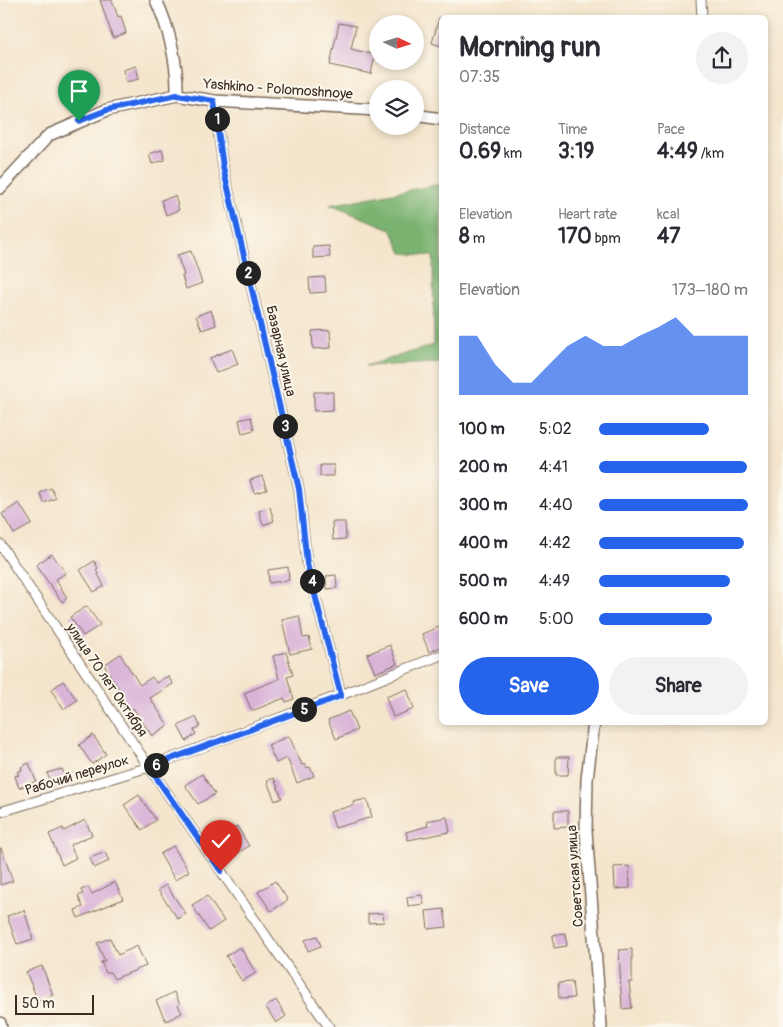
<!DOCTYPE html>
<meta charset="utf-8">
<style>
:root{--surface:#fff;--page:#f2f2f3;--text:#2b2b33;--muted:#7c7c81;--accent:#2563eb}
body{margin:0;font-family:Pangolin,sans-serif;background:var(--page);color:var(--text);height:100vh;display:flex;flex-direction:column;font-size:19px;white-space:nowrap}
*{box-sizing:border-box;margin:0}
p{font-size:16px;color:var(--muted)}
.icon{flex:none;width:28px;height:28px;fill:none;stroke:currentColor;stroke-width:2;stroke-linecap:round;stroke-linejoin:round}
.map{position:relative;flex:1;overflow:hidden}
.side{position:absolute;left:439px;top:15px;width:329px;height:710px;display:flex;flex-direction:column;background:var(--surface);border-radius:8px;box-shadow:0 2px 8px #0003}
.side>*{flex:none}
.needle{width:32px;rotate:94deg}
.controls{position:absolute;left:369px;top:15px;display:grid;gap:10px}
.controls a{display:grid;place-items:center;width:55px;height:55px;border-radius:50%;background:var(--surface);box-shadow:0 2px 8px #0003;font-size:25px}
.scale{position:absolute;left:15px;bottom:12px;width:79px;box-sizing:border-box;padding-left:5px;border:2px solid #3b2a1e;border-top:0;font-size:14px;line-height:18px;white-space:nowrap;color:#3b2a1e;-webkit-text-stroke:4px #fbf7ec;paint-order:stroke}
.pin{position:absolute;display:grid;place-items:center;width:42px;height:42px;color:#fff;margin:-51px -21px;border-radius:50% 50% 50% 0;rotate:-45deg;box-shadow:0 0 5px #0007}
.pin .icon{rotate:45deg}
.km{position:absolute;width:25px;height:25px;margin:-12px;border-radius:50%;background:#222;color:#fff;font-size:14px;line-height:25px;text-align:center}
.round{display:grid;place-items:center;flex:none;width:52px;height:52px;border-radius:26px;background:var(--page)}
.summary{display:flex;align-items:center;justify-content:space-between;height:85px;padding:0 20px}
h1{font-size:28px;font-weight:700;line-height:38px}
.figures{display:grid;grid-template-columns:repeat(3,1fr);gap:8px;height:85px;padding:5px 20px}
.figures div{display:grid;align-content:center}
.figures b{font-size:21px;font-weight:700}
.figures small{font-size:14px;font-weight:400}
.figures p{font-size:14px}
.chart{height:140px;padding:10px 20px}
.chart p{display:flex;justify-content:space-between}
.chart svg{width:100%;height:90px;margin-top:5px;fill:var(--accent);opacity:.7}
.action{display:flex;gap:10px;margin-top:auto;padding:10px 20px}
.action a{flex:1;height:58px;border-radius:30px;background:var(--accent);color:#fff;font-size:20px;font-weight:700;line-height:58px;text-align:center}
.action a+a{background:var(--page);color:var(--text)}
ul{padding:0 20px;list-style:none;font-size:16px}
li{display:grid;grid-template-columns:80px 60px 1fr;align-items:center;height:38px}
li i{height:12px;border-radius:6px;background:var(--accent)}
.map>svg:first-child{display:block}
.forest{fill:#7ab270;stroke:#5a6e47}
.building{fill:#d9b4d8}
.lines{fill:none;stroke-linecap:round;stroke-linejoin:round}
.minor-casing{stroke:#7c6b5b;stroke-width:11}
.tertiary-casing{stroke:#7c6b5b;stroke-width:14}
.minor{stroke:#fff;stroke-width:9}
.tertiary{stroke:#fff;stroke-width:11}
.route-casing{stroke:#fff;stroke-width:10}
.route{stroke:#2563eb;stroke-width:6}
.labels{text-anchor:middle;dominant-baseline:central;stroke-width:4;stroke-linejoin:round;paint-order:stroke}
.street-label{font-size:14px;fill:#3b2a1e;stroke:#fbf7ec}
</style>
<div class="map">
<svg width="783" height="1027" viewBox="0 0 783 1027">
<rect width="100%" height="100%" fill="#fbf7ec"/>
<filter id="ink" filterUnits="userSpaceOnUse"><feTurbulence type="fractalNoise" baseFrequency=".02" numOctaves="2"/><feDisplacementMap in="SourceGraphic" scale="10" xChannelSelector="R" yChannelSelector="G"/><feConvolveMatrix kernelMatrix="1 2 1 2 8 2 1 2 1" color-interpolation-filters="sRGB"/></filter>
<filter id="wash" filterUnits="userSpaceOnUse"><feTurbulence type="fractalNoise" baseFrequency=".0096" numOctaves="4" result="noise"/><feDisplacementMap in="SourceGraphic" scale="20" xChannelSelector="R" yChannelSelector="G"/><feGaussianBlur stdDeviation="1.12" result="paint"/><feColorMatrix in="noise" values="0 0 0 0 0 0 0 0 0 0 0 0 0 0 0 0 0 1.4 0 .05"/><feComposite in="paint" operator="in"/></filter>
<g filter="url(#wash)">
<rect width="100%" height="100%" fill="#f4e5cc"/>
<!-- forest -->
<path class="forest" d="M441,184V363L366,366L434,345L433,256L402,253L391,229L330,205Z"/>
<g id="blocks">
<!-- building -->
<path class="building" d="M100,0H112L118,17L121,16L126,33L113,38Z
M439,18H441V46L432,43Z
M339,23L356,26L351,49L375,55L371,74L330,65Z
M136,66L139,79L126,82L123,70Z
M162,150L165,160L152,164L149,154Z
M175,196L179,210L166,215L161,200Z
M329,246L330,257L313,258V247Z
M191,251L202,283L186,289L182,276L184,275L177,255Z
M325,277L326,292L310,293L309,278Z
M211,310L216,325L202,330L196,316Z
M330,330L331,348L313,349L312,331Z
M232,349L238,364L216,373L210,358Z
M314,392H333V410L314,411Z
M251,417L254,430L242,433L239,420Z
M320,465H334V476H320Z
M262,476L267,490L254,493L250,480Z
M51,488L56,498L44,503L40,493Z
M19,503L32,524L14,534L2,514Z
M270,507L274,521L263,525L259,511Z
M332,522H345L346,539L333,540Z
M52,554L66,573L56,579L67,598L62,602L36,565Z
M94,561L98,568L96,570L104,586L94,592L80,570Z
M288,567L289,580L269,583L268,570Z
M336,575L337,588L327,589L326,576Z
M87,606L100,625L83,636L70,617Z
M299,616L303,638L309,637L312,649L290,654L282,620Z
M441,626V647L429,652L422,634Z
M390,645L397,664L375,673L367,654Z
M286,652L293,675L287,677L294,699L286,702L284,698L252,711L244,693L279,679L273,656Z
M120,654L140,685L152,677L156,683L168,676L173,684L150,698L168,725L152,736L133,708L127,712L118,700L124,697L104,665Z
M63,681L77,700L64,709L51,690Z
M407,689L414,709L393,717L386,697Z
M349,711L357,730L336,739L328,720Z
M196,717L200,726L194,730L196,734L186,741L178,726Z
M93,735L106,754L92,764L79,745Z
M289,736L302,765L305,764L307,768L310,767L314,776L297,783L287,758L276,763L268,745Z
M556,757H569L568,775H556Z
M29,763L36,781L19,788L15,776L19,775L17,772L22,770L21,767Z
M62,769L68,781L52,785L47,773Z
M202,774L215,794L198,804L185,785Z
M274,778L282,798L275,801L267,781Z
M139,795L156,820L142,830L124,805Z
M367,799L372,817L335,828L330,812L354,805L353,802Z
M554,811H568V827L554,828Z
M447,817L450,832L408,840L406,832L428,826L427,821Z
M85,820L92,835L70,845L76,858L62,865L49,834L63,828L64,831Z
M237,826L249,846L231,857L219,837Z
M173,846L189,871L175,880L160,854Z
M0,848H1L13,881L0,885Z
M105,852L109,861L94,868L90,858Z
M629,866L630,888L615,889L614,867Z
M275,881L288,900L271,911L258,892Z
M115,882L123,899L78,918L75,910L83,907L78,896L83,894L81,890L88,887L92,894Z
M166,885L186,914L178,919L158,890Z
M422,895L424,904L408,906L407,897Z
M207,896L224,921L209,931L192,905Z
M444,909L447,927L428,929L426,911Z
M24,910L33,939L17,944L7,916Z
M383,913L384,922L368,923V914Z
M565,933L567,946L554,948L553,935Z
M317,936L321,946L308,951L305,940Z
M110,938L118,955L137,946L146,966L114,979L110,972L106,973L101,962L105,961L97,943Z
M240,947L256,973L242,981L226,956Z
M632,949V982H629L632,1008L622,1009L619,950Z
M42,966L53,995L38,1001L26,972Z
M572,982L574,998L559,999L558,983Z
M174,992L180,1004L178,1005L182,1013L166,1021L156,1001Z
M276,1000L286,1016L276,1023L266,1007Z"/>
</g>
</g>
<g filter="url(#ink)">
<use href="#blocks" fill-opacity="0" stroke="#7c6b5b" stroke-width="1"/>
<g class="lines">
<defs>
<path id="minor" d="M701,0L702,18
M214,101L223,167L299,489L307,564L341,695
M0,544L149,767L329,1027
M0,812L149,767L341,695L441,655"/>
<path id="tertiary" d="M156,0C169,28 178,64 177,95
M415,115L441,119
M0,188L49,135L107,110L177,95L214,101L378,110
M594,722L587,779L586,831L601,1027
M0,1023L1,1027"/>
</defs>
<!-- minor casing -->
<use href="#minor" class="minor-casing"/>
<!-- tertiary casing -->
<use href="#tertiary" class="tertiary-casing"/>
<!-- minor -->
<use href="#minor" class="minor"/>
<!-- tertiary -->
<use href="#tertiary" class="tertiary"/>
</g>
</g>
<g class="lines" filter="url(#ink)">
<defs>
<path id="route" d="M79,121L107,110L177,95L214,101L223,167L299,489L307,564L341,696L149,767L221,871"/>
</defs>
<!-- route casing -->
<use href="#route" class="route-casing"/>
<!-- route -->
<use href="#route" class="route"/>
</g>
<g class="labels">
<!-- street labels -->
<g class="street-label">
<text transform="translate(278 89) rotate(4)">Yashkino - Polomoshnoye</text>
<text transform="translate(281 351) rotate(77)">Базарная улица</text>
<text transform="translate(107 680) rotate(56)">улица 70 лет Октября</text>
<text transform="translate(77 775) rotate(-17)">Рабочий переулок</text>
<text transform="translate(575 876) rotate(-94)">Советская улица</text>
</g>
</g>
</svg>
<div class="controls">
<a><svg class="needle" viewBox="-14 -14 28 28"><path d="M0-13l5 13h-10z" fill="#e53935"/><path d="M0 13l5-13h-10z" fill="#7c7c81"/></svg></a>
<a><svg class="icon" aria-label="layers" viewBox="0 0 24 24"><path d="M12 4l9 5-9 5-9-5zM3 14l9 5 9-5"/></svg></a>
</div>
<div class="scale">50 m</div>
<div class="pin" style="left:79px;top:121px;background:#1e9e55"><svg class="icon" aria-label="arrive" viewBox="0 0 24 24"><path d="M6 21V4h12l-3 4 3 4H6"/></svg></div>
<div class="pin" style="left:221px;top:871px;background:#d93025"><svg class="icon" aria-label="check" viewBox="0 0 24 24"><path d="M5 12l5 5 9-10"/></svg></div>
<b class="km" style="left:217px;top:119px">1</b>
<b class="km" style="left:248px;top:273px">2</b>
<b class="km" style="left:285px;top:426px">3</b>
<b class="km" style="left:312px;top:581px">4</b>
<b class="km" style="left:304px;top:709px">5</b>
<b class="km" style="left:156px;top:765px">6</b>
<section class="side">
<div class="summary"><div><h1>Morning run</h1><p>07:35</p></div><a class="round"><svg class="icon" aria-label="share" viewBox="0 0 24 24"><path d="M12 15V3M7 8l5-5 5 5M5 13v7h14v-7"/></svg></a></div>
<div class="figures">
<div><p>Distance</p><b>0.69<small> km</small></b></div>
<div><p>Time</p><b>3:19</b></div>
<div><p>Pace</p><b>4:49<small> /km</small></b></div>
</div>
<div class="figures">
<div><p>Elevation</p><b>8<small> m</small></b></div>
<div><p>Heart rate</p><b>170<small> bpm</small></b></div>
<div><p>kcal</p><b>47</b></div>
</div>
<div class="chart"><p><span>Elevation</span>173–180 m</p>
<svg viewBox="0 0 160 44" preserveAspectRatio="none"><path d="M0 44V15L10 15L20 29L30 38L40 38L50 29L60 20L70 15L80 20L90 20L100 15L110 11L120 6L130 15L140 15L150 15L160 15V44z"/></svg>
</div>
<ul>
<li><b>100 m</b>5:02<i style="width:74%"></i></li>
<li><b>200 m</b>4:41<i style="width:99%"></i></li>
<li><b>300 m</b>4:40<i style="width:100%"></i></li>
<li><b>400 m</b>4:42<i style="width:97%"></i></li>
<li><b>500 m</b>4:49<i style="width:88%"></i></li>
<li><b>600 m</b>5:00<i style="width:76%"></i></li>
</ul>
<div class="action"><a>Save</a><a>Share</a></div>
</section>
</div>
